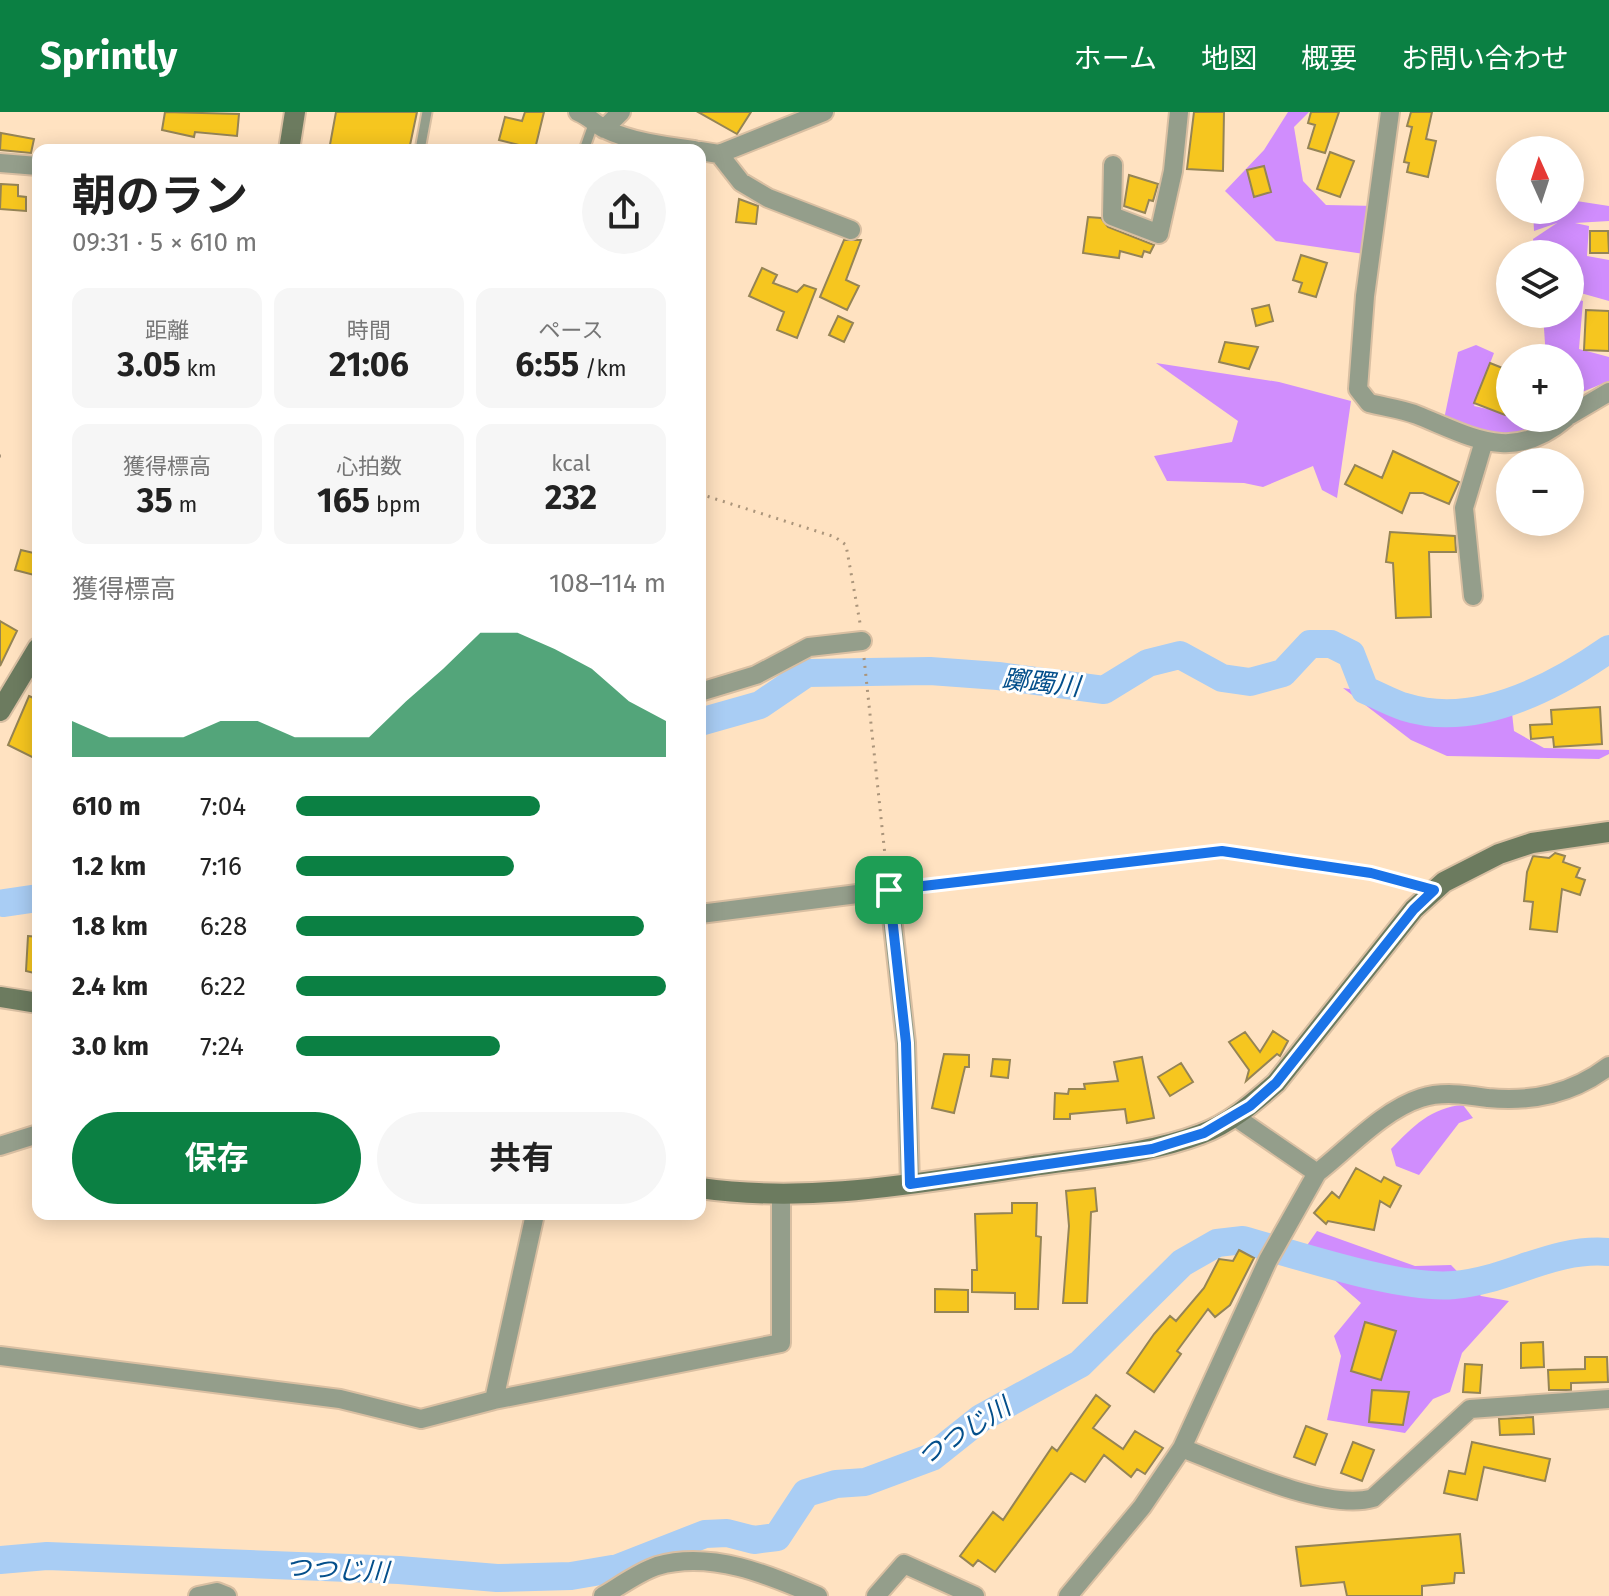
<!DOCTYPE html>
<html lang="ja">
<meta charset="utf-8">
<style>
:root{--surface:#fff;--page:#f6f6f6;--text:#222;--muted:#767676;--accent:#0b8043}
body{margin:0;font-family:"Fira Sans","Noto Sans JP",sans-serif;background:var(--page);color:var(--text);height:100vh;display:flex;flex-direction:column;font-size:30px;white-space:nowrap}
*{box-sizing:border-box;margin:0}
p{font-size:26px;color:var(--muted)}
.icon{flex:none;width:44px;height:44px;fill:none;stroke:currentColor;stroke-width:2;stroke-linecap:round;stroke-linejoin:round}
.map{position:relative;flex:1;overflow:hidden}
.details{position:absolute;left:32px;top:32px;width:674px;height:1076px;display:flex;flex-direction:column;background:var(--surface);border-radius:16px;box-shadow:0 4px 20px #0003}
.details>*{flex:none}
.needle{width:52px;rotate:357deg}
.tools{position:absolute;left:1496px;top:24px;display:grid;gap:16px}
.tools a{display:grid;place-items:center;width:88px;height:88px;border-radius:50%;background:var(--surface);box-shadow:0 4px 20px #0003;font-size:40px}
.pin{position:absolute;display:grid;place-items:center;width:68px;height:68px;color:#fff;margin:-34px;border-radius:16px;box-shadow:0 4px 12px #0006}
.round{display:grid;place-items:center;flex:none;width:84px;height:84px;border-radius:42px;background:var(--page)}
.overview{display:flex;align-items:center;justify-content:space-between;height:136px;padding:0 40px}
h1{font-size:44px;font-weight:700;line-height:60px}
.metrics{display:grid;grid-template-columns:repeat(3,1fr);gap:12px;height:136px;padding:8px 40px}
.metrics div{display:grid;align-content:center;border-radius:16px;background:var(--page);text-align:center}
.metrics b{font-size:34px;font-weight:700}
.metrics small{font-size:22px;font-weight:400}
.metrics p{font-size:22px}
.chart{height:224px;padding:16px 40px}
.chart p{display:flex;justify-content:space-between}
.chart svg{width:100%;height:144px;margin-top:8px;fill:var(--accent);opacity:.7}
.primary-button{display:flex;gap:16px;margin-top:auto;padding:16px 40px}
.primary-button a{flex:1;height:92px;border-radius:48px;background:var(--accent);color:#fff;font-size:32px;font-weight:700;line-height:92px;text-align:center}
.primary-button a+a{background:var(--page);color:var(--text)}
ul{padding:0 40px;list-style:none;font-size:26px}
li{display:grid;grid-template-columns:128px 96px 1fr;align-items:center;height:60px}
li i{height:20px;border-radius:10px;background:var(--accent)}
header{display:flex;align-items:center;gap:48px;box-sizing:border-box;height:112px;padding:0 40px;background:var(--accent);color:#fff}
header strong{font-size:38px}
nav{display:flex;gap:44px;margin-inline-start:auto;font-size:28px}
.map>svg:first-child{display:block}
.forest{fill:#d08dfd}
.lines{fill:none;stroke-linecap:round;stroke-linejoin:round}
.river{stroke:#a9cdf4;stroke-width:28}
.building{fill:#f6c61f;stroke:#958455;stroke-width:2}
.service-casing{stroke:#d9bfa2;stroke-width:13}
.minor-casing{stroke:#d9bfa2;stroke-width:22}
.secondary-casing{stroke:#d9bfa2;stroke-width:24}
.path{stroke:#ab957b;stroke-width:3;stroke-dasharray:2 6;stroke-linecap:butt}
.service{stroke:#949e8b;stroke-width:9}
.minor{stroke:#949e8b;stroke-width:18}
.secondary{stroke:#6c7b5f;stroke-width:20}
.route-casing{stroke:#fff;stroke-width:16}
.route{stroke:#1a73e8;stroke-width:10}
.labels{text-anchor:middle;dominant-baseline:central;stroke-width:6;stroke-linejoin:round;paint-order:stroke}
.water-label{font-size:26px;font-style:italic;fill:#044f8b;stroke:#fff}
</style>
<header>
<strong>Sprintly</strong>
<nav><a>ホーム</a><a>地図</a><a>概要</a><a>お問い合わせ</a></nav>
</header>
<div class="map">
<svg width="1609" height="1484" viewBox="0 0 1609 1484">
<rect width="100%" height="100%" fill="#ffe2c1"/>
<!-- forest -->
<path class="forest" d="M1288,0H1309L1294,15L1303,69L1326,93L1377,94L1371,143L1276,129L1225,79L1264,38Z
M1570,88L1609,94V109L1575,111L1589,114L1587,144L1609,148V189L1570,178V142H1535L1533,127L1557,111L1534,119L1533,98H1570Z
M1570,185L1583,189L1579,237L1609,245V269L1570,285V246H1546L1543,202H1570Z
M1476,233L1494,241L1474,294L1510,302V306L1540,308L1524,329L1443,312L1458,240Z
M1156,251L1279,270L1351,289L1337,386L1322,378L1313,354L1263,375L1244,371L1167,369L1154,344L1232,330L1238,309Z
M1343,576L1512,601L1514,619L1544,636L1609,638V642L1599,647L1447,644L1411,628Z
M1463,993L1473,1006L1459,1011L1419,1063L1396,1054L1391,1037C1412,1015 1432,995 1463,993Z
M1317,1119L1415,1154L1451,1153L1481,1184L1509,1189L1462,1241L1450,1280L1433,1287L1405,1321L1327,1308L1341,1244L1334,1224L1361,1191L1330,1164L1292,1155Z"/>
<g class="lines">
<!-- river -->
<path class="river" d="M700,610L760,593L807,561L930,559L998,564L1104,578L1148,551L1180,543L1222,566L1250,570L1283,561L1310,532H1331L1351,542L1365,578C1378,583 1392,591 1405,595C1475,617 1553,576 1609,537
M4,791L38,786
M0,1448L47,1444L399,1458L497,1466L571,1464L618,1456L705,1422L727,1421L754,1428L777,1425L806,1381L836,1372L865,1370L932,1345L981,1306L1080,1252L1182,1151L1217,1131L1243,1128C1298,1143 1400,1178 1454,1173C1508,1169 1552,1135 1609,1140"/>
</g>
<!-- building -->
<path class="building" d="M165,0L239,2L237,24L195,20L194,25L162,18Z
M336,0H417L409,38H329Z
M525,0H544L535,37L499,28L505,5L522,9Z
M698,0H751L737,22Z
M1194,0H1224L1223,59L1187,57Z
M1311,0H1339L1325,41L1308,36L1315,13L1308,11Z
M1411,0H1432L1426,27L1436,29L1428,65L1407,60L1409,51L1404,50L1412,15L1407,14Z
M1,21L34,27L31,41L0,38Z
M1330,40L1354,49L1340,85L1317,77Z
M1264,54L1271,80L1254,85L1247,58Z
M1129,63L1158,72L1153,89L1149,88L1145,101L1124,94Z
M1,72L18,73V84L26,85V99L0,97Z
M739,87L758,94L756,112L736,110Z
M1088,105L1101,106L1108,115L1154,133L1150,141L1144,139L1142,145L1120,139L1119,146L1083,141Z
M1590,119H1608L1609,141H1590Z
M844,128H861L846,168L859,174L847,198L820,185Z
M1301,143L1327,151L1316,185L1299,180L1302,171L1293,168Z
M762,156L777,163L773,171L797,180L804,173L816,177L797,226L777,218L784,200L749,184Z
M1269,193L1273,209L1256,214L1252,197Z
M1586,198L1609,199V239L1584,238Z
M838,204L853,211L844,230L829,223Z
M1225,230L1258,235L1249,257L1219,250Z
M1490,251L1510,259V290L1505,303L1474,291Z
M1393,339L1459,370L1449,392L1423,381H1410L1402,401L1345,372L1355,353L1382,366Z
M1390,420L1455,424L1456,440H1429L1431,505L1396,506L1393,451L1386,450Z
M21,438L38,442V464L15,458Z
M0,509L17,519L0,554Z
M29,584L38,588V648L8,633Z
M1600,595L1602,632L1554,635L1553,625L1531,627L1530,613L1552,612L1551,598Z
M1555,741L1565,744L1563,750L1580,756L1576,765L1585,768L1580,783L1562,777L1557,820L1530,817L1533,790L1524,789L1527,760L1533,744L1549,746Z
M28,824L38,825V862L26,859Z
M1273,919L1288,929L1280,944L1277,942L1246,969L1249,958L1229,930L1245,920L1260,940Z
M944,942L969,943V955H965L954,1001L932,996Z
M1142,945L1154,1006L1127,1011L1125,997L1070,1002V1007H1054L1055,981L1068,982L1069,977H1085L1084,972L1118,969L1114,950Z
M993,947L1010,948L1008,966L991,964Z
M1181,951L1193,970L1170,984L1158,965Z
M1356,1056L1381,1070L1384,1065L1401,1074L1390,1095L1380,1089L1374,1118L1328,1109L1326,1112L1314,1101L1332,1080L1339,1086Z
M1095,1076L1097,1099L1091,1100L1087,1191H1063L1069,1114L1066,1079Z
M1012,1091H1037L1036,1124L1041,1125L1038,1197H1015V1181L972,1180V1158H977L975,1102L1012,1101Z
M1239,1138L1254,1146L1230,1193L1215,1205L1208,1197L1177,1239L1181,1242L1154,1280L1127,1261L1154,1222L1170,1204L1176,1209L1204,1176L1219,1147L1233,1149Z
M935,1177L968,1178V1200H935Z
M1365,1210L1396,1219L1381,1268L1351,1259Z
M1543,1230L1544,1255L1521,1256V1231Z
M1585,1245H1607L1608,1270L1571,1271V1278H1549L1548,1258L1585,1257Z
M1465,1252L1482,1253L1480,1281L1463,1280Z
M1372,1278L1409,1280L1403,1313L1369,1310Z
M1096,1283L1110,1294L1093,1316L1123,1337L1135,1319L1163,1336L1145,1362L1137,1357L1131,1365L1104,1343L1085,1370L1071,1361L995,1460L978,1448L973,1454L960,1444L993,1400L1003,1408L1052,1335L1057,1339Z
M1533,1305L1534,1322L1500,1323L1499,1307Z
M1306,1314L1327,1322L1315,1353L1294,1345Z
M1353,1330L1374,1338L1362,1369L1341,1361Z
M1472,1330L1550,1347L1545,1369L1484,1355L1477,1388L1444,1381L1449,1359L1465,1362Z
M1460,1422L1464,1461H1455L1454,1471L1422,1474V1484H1347L1344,1470L1301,1474L1296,1435Z"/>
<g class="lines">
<defs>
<path id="service" d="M420,38L427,0
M584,38L595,7"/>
<path id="minor" d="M578,0C589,4 596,13 605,17C632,30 664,34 694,38
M1390,0L1365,184L1358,277L1369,291C1384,295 1402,297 1417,303C1472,325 1513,352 1566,306
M604,17L621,0
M700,39L719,42L824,0
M719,42L741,70L768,86L851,118
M0,51L38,54
M1113,53L1112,104L1159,122L1173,59L1179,0
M1570,303L1609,280
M1473,484L1464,396L1484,329
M700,580L756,563L809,535L862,529
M700,802L889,778L906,931L910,1072
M0,1034L38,1022
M1317,1061C1348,1037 1383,998 1421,986C1443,979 1467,983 1488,986C1533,990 1572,982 1609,954
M0,1244L340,1287L421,1307L494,1288L781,1231V1084
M494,1288L535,1102
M1182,1336C1228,1354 1327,1400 1373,1386L1470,1297L1609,1287
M198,1484L217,1480L227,1484
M603,1484C620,1474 639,1460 657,1454C711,1438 769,1463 818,1484
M876,1484L904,1452L975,1484
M1068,1484L1142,1395L1182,1336L1268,1148L1317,1061L1234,1004"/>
<path id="secondary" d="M289,38L295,0
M0,599L38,536
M0,885L38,891
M700,1076C811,1092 917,1071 1027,1055C1085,1046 1145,1043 1201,1022C1229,1012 1253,991 1276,971L1414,797L1444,770L1499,742L1532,731L1609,720"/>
</defs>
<!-- service casing -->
<use href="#service" class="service-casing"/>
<!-- minor casing -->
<use href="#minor" class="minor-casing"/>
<!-- secondary casing -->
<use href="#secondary" class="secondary-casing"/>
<!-- path -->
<path class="path" d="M0,344H1
M700,382L835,425L846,433L860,511
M864,546L887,762
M904,776L1222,739L1371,761L1415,773"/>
<!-- service -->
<use href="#service" class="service"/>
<!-- minor -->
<use href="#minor" class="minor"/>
<!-- secondary -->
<use href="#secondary" class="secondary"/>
</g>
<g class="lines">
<defs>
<path id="route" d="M1222,739L1371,761L1434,778L1414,797L1276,971L1250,994L1204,1021L1152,1037L910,1072L906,931L889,778Z"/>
</defs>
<!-- route casing -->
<use href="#route" class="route-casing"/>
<!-- route -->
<use href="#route" class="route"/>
</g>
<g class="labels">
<!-- water labels -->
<g class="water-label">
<text transform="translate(1041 571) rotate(6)">躑躅川</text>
<text transform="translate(964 1320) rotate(-32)">つつじ川</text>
<text transform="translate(337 1458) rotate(3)">つつじ川</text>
</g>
</g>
</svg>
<div class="tools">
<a><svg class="needle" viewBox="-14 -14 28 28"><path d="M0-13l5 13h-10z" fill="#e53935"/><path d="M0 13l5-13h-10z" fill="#767676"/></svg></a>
<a><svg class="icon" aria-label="layers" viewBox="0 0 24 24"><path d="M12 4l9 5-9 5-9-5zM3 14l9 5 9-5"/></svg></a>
<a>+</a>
<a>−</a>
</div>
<div class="pin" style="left:889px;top:778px;background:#1e9e55"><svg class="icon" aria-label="arrive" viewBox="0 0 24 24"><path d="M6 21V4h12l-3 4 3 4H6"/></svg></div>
<section class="details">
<div class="overview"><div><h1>朝のラン</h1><p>09:31 · 5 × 610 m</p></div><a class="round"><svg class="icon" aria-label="share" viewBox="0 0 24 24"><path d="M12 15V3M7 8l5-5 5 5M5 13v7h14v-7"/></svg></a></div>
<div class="metrics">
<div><p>距離</p><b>3.05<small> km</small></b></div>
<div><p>時間</p><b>21:06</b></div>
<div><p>ペース</p><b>6:55<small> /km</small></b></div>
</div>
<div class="metrics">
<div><p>獲得標高</p><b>35<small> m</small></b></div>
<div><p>心拍数</p><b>165<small> bpm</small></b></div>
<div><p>kcal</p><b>232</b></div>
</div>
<div class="chart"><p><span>獲得標高</span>108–114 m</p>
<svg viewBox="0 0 160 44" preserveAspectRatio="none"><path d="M0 44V33L10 38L20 38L30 38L40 33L50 33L60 38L70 38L80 38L90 27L100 17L110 6L120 6L130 11L140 17L150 27L160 33V44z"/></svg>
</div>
<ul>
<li><b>610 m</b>7:04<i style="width:66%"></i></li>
<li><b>1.2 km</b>7:16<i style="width:59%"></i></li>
<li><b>1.8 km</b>6:28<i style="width:94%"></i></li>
<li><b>2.4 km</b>6:22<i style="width:100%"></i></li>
<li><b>3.0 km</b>7:24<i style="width:55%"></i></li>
</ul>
<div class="primary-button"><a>保存</a><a>共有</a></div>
</section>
</div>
